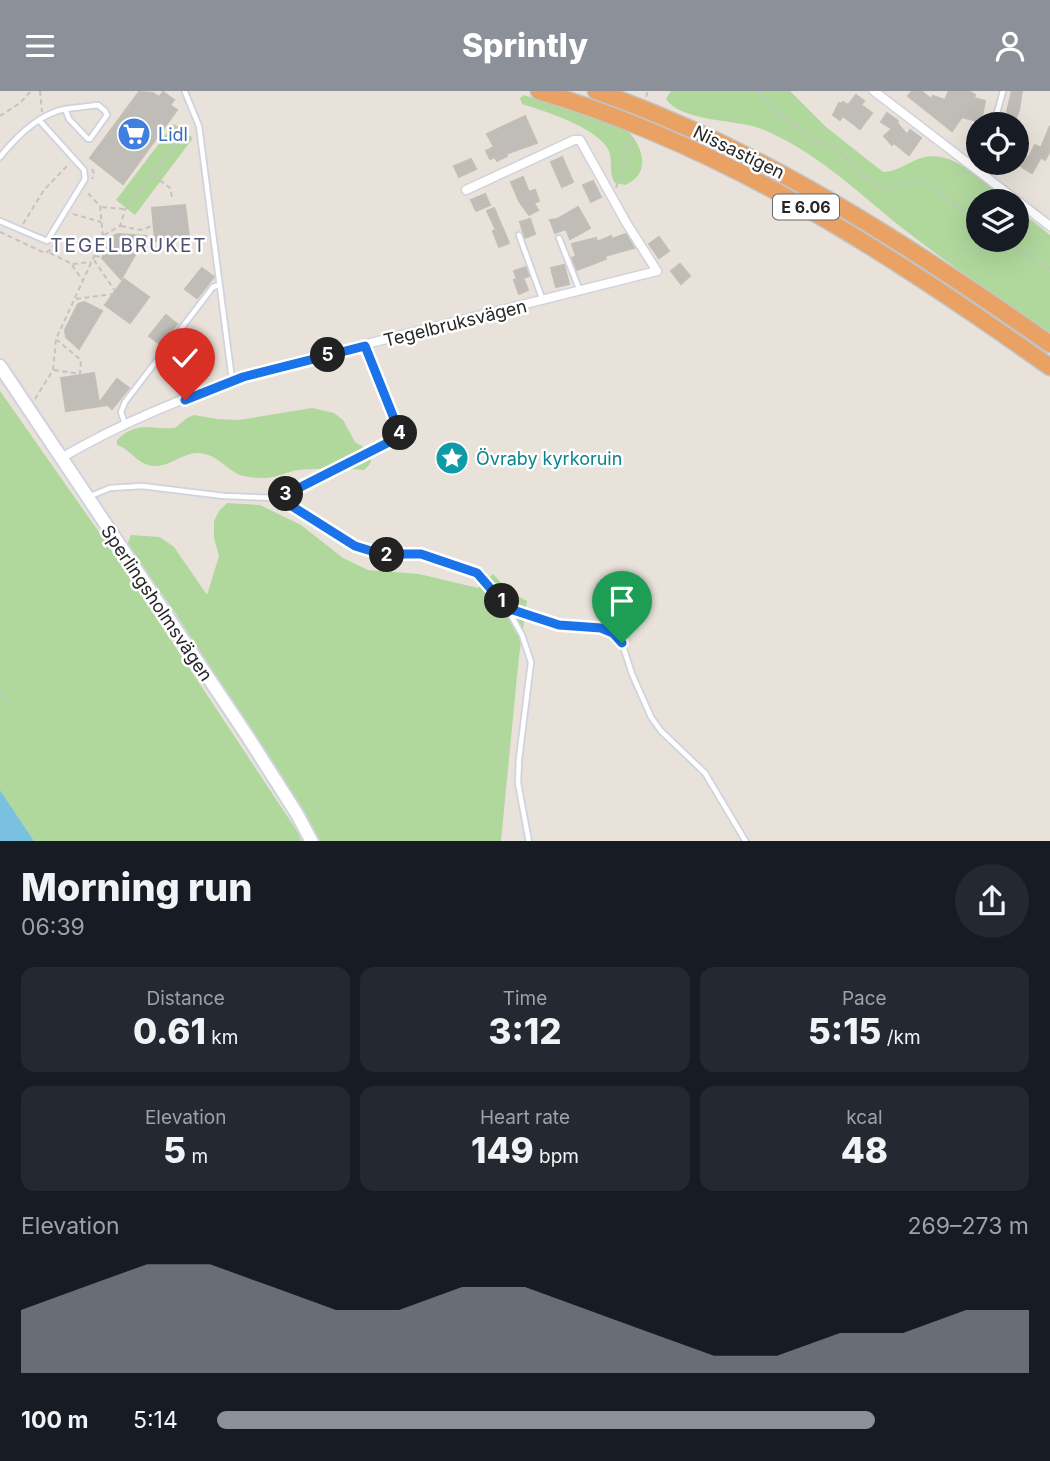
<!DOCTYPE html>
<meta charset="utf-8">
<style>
:root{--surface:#171b24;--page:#242831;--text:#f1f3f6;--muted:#9ea1a6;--accent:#8c9099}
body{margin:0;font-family:Inter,sans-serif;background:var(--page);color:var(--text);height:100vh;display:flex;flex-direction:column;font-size:26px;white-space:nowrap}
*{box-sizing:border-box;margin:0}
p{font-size:23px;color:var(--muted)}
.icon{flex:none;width:38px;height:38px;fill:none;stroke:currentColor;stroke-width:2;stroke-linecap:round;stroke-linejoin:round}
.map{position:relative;height:750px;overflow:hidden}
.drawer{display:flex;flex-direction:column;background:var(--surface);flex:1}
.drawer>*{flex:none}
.tools{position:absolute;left:966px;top:21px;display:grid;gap:14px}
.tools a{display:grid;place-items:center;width:63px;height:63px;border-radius:50%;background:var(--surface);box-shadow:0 7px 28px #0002;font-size:35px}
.pin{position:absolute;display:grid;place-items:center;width:60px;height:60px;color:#fff;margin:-72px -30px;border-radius:50% 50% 50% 0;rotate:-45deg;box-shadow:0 0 7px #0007}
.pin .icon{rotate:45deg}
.km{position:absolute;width:35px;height:35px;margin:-18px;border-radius:50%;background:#222;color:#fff;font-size:19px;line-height:35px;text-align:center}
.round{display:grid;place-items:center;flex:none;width:74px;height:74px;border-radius:37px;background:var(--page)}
.head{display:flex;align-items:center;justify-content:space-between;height:119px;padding:0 21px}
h1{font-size:38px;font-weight:800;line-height:52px}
.figures{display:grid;grid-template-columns:repeat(3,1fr);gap:10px;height:119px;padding:7px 21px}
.figures div{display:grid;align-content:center;border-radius:14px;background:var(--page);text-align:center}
.figures b{font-size:35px;font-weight:800}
.figures small{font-size:19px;font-weight:400}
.figures p{font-size:19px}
.chart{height:196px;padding:14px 21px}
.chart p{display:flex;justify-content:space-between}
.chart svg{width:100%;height:126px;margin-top:7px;fill:var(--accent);opacity:.7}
ul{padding:0 21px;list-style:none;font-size:23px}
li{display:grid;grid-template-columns:112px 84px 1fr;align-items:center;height:52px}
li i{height:18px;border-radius:9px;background:var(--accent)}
header{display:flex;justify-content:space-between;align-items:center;height:91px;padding:0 21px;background:var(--accent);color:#fff;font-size:32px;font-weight:800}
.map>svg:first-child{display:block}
.green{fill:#b0d89d}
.water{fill:#79c1de}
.building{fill:#c0bcb7;stroke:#c3beb5;stroke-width:2}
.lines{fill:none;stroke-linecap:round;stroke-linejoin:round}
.lane-casing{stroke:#d0d2de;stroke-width:8}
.street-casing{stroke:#d0d2de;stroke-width:11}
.secondary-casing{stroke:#d0d2de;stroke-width:16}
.highway-casing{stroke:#c3c3c3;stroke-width:19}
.path{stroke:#c3c3c3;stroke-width:2;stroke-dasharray:5 3.5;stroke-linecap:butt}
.lane{stroke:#fff;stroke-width:4.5}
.street{stroke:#fff;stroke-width:8}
.secondary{stroke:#fff;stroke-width:12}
.highway{stroke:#e9a164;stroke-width:16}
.route-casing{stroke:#fff;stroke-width:14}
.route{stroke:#1a73e8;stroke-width:9}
.labels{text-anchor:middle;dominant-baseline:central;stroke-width:5;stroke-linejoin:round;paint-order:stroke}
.shield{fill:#fff;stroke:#686868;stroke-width:2}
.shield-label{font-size:16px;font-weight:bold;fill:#272727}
.shop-label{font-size:18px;fill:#366cbe;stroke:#fff;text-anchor:start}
.street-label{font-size:18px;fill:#272727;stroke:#fff}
.culture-label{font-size:18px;fill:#0d838f;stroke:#fff;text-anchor:start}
.neighbourhood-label{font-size:19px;letter-spacing:2px;fill:#4e5372;stroke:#fff}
</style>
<header><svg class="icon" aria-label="menu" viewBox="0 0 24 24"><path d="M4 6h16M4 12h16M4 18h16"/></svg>Sprintly<svg class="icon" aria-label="person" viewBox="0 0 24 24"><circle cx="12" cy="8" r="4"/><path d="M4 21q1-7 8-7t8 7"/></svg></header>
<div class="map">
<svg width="1050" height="751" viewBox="0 0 1050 751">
<rect width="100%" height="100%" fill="#e8e2da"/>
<!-- green -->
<path class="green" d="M671,0H790L826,36L883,81C898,81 911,69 925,66C956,60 985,93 1007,110H978V149H1017V118L1050,144V242C1003,209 955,178 910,143C867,110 830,72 781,47C774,43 765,39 756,36C733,29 681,30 666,8Z
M524,4L627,39C643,55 652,83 625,94L615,92C608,81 613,70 609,60C599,37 544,20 522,13L520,7Z
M174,33L193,47L135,124L116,109Z
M0,300L106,451L299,743L301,750H34L0,699Z
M312,317L334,322L343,329L355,351L370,360C373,369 371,373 364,379C342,377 321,377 299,379C288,380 273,388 263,387C255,387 243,386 236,382C225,376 218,366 205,363C185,358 173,376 154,375C137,374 132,359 117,354V349C137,329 152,339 175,337L187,327L194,324L217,328L239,329Z
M227,412L260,414L301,434L343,467L368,479L419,483L478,497L493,483L509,500L527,510L519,565L501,750H318L313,736L174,520L127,454L131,444L160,446L174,456L207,504L219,465L214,447V430L219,420Z"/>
<!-- water -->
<path class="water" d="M0,699L34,750H0Z"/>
<!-- building -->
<path class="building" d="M912,0H921L931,8L933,5L945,9L949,0H969L975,4L974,7L985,10L981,31L962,26L952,40L908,5Z
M1012,0H1022L1019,19L1014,33H1004Z
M139,1L153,2L159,6L163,1L174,9L170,14L177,19L123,93L90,67Z
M856,4L864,10L861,14L872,22L860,38L843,25L840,29L833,24L839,12L841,13L843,11L848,14Z
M887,22L898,30L897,32L907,44L910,39L921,47L909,64L894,52L892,54L884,45L892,38L881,31Z
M525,25L537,52L506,63L507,65L497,70L495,66L490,68L486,60L494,56L487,43Z
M1050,35V60L1045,69L1041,66L1032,82L1017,73L1022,64L1027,67L1030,64L1035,54L1041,57Z
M562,66L573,91L562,96L551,71Z
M471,68L476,78L459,86L454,75Z
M523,86L529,101L535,99L539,110L534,112L538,119L529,124L519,110L511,91Z
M593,90L601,106L591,111L583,94Z
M485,103L490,114L476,120L471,109Z
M185,114L189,146L155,150L152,117Z
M578,116L590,137L570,148L566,138L555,142L550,129L557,128Z
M494,117L509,152L499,156L493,140L496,139L487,120Z
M530,128L535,143L525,147L520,131Z
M117,143L146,145L121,188L102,167L112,146Z
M626,143L634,157L605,165L606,168L577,179L572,167L576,165L572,153L596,147L597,151L611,145L612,148Z
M659,146L669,160L659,167L649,153Z
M680,173L690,185L681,193L671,180Z
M564,174L569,193L556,196L551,177Z
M526,176L529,185L523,187L528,199L519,203L514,189L517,188L514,180Z
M202,177L214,186L197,207L185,198Z
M124,188L149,206L130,232L105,214Z
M84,211L102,220L79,258L66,246L65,239L78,213Z
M166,224L177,233L161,254L149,245Z
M94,282L99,312L117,288L129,297L112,318L108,314L66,320L61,287Z"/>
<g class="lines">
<defs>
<path id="lane" d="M185,1L199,35L232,289
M994,33L1003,0
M0,66C16,46 39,23 65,18L98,14L105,20L107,24L90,48H88L69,28L65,18
M978,79L983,72
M0,130L47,150L85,88L84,79L39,29
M519,144L543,210
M559,147L580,200
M365,255L405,355
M125,333L121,321L125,311L213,196L219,194
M88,406L110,397L142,395L224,405L277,407L289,412L338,446L355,455L381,463H421L477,482L504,514L513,519L512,526L522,544L531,571L519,668L518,692L529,751
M513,519L559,534L601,537L613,542L622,552L632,583L651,626L661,640L705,682L746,751"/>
<path id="street" d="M874,0L1050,135
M61,367C133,325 211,295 291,272L657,180L627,133L580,49H574L466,99"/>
<path id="secondary" d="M0,275L248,646L297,723L312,751"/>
<path id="highway" d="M539,0C727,56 891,163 1050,276
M596,0C763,59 906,152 1050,253"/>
</defs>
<!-- lane casing -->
<use href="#lane" class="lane-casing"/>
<!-- street casing -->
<use href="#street" class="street-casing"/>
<!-- secondary casing -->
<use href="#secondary" class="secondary-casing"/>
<!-- highway casing -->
<use href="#highway" class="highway-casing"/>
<!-- path -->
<path class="path" d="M40,0L42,21
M758,0L776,20L813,47L841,61L861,84L880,96L892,97L918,89L928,93L978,130
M646,6L648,0
M0,25L20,12L31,0
M92,78L94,83L92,88
M153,84L170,97L172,106
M616,97L632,46
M102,116L124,118
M73,123L101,131
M23,133L44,99L68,74
M121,135L141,139L152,135
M0,141L45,162L49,160L54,154
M104,144L120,135L125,119L177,51
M1003,149L1050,178
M86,155L96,159
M50,162L72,173L91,171
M95,165L102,166
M94,169L115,200
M72,174L83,190
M76,208L113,203
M54,279L80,283L81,269L57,249
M35,308L53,279L56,248L103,146L100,115L86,100
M286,404L396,347
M0,602L10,611"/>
<!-- lane -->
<use href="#lane" class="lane"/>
<!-- street -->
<use href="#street" class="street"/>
<!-- secondary -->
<use href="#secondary" class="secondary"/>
<!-- highway -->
<use href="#highway" class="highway"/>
</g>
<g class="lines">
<defs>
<path id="route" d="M185,309L243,286L365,255L401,345L279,407L355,455L381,463H421L477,482L504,513L513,519L559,534L601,537L613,542L622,552"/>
</defs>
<!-- route casing -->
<use href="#route" class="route-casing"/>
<!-- route -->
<use href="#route" class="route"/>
</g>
<!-- icons -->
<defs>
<symbol id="supermarket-disc" viewBox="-11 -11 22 22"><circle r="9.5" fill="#3f7fe0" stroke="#fff"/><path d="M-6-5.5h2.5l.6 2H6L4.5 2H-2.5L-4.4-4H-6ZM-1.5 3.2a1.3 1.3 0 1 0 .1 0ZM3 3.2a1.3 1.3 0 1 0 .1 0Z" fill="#fff"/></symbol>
<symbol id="sight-disc" viewBox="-11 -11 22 22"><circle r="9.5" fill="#0f9aa8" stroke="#fff"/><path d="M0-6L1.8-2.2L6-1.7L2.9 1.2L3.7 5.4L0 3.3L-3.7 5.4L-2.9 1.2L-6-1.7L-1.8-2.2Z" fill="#fff"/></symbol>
</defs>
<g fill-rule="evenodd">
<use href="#supermarket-disc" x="115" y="24" width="38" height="38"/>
<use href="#sight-disc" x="433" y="348" width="38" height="38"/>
</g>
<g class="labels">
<!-- shield labels -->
<rect class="shield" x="773" y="103.5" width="66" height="25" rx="5"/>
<g class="shield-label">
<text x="806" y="116">E 6.06</text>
</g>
<!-- shop labels -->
<g class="shop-label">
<text x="158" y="43">Lidl</text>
</g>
<!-- street labels -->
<g class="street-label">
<text transform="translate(739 61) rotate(26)">Nissastigen</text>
<text transform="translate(455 232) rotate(-14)">Tegelbruksvägen</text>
<text transform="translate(157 512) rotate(56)">Sperlingsholmsvägen</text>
</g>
<!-- culture labels -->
<g class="culture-label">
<text x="476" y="367">Övraby kyrkoruin</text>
</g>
<!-- neighbourhood labels -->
<g class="neighbourhood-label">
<text x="129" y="154">TEGELBRUKET</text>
</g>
</g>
</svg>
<div class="tools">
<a><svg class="icon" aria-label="locate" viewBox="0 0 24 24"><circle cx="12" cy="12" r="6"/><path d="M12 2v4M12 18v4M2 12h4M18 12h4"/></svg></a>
<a><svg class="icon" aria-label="layers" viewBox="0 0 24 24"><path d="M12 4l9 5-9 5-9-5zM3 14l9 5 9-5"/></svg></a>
</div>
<div class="pin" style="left:622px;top:552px;background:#1e9e55"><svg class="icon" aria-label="arrive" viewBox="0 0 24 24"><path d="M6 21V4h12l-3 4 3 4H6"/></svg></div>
<div class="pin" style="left:185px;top:309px;background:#d93025"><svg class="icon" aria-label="check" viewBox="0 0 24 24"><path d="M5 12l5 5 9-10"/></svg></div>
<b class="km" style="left:502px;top:510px">1</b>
<b class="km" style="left:387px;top:464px">2</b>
<b class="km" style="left:286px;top:403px">3</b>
<b class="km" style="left:400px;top:342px">4</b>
<b class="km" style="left:328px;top:264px">5</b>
</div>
<section class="drawer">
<div class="head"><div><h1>Morning run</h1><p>06:39</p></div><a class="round"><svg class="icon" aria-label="share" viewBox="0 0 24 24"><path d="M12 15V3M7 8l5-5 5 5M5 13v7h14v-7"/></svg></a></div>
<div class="figures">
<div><p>Distance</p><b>0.61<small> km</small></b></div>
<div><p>Time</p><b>3:12</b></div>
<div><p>Pace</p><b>5:15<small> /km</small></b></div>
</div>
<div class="figures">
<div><p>Elevation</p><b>5<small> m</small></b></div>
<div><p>Heart rate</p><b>149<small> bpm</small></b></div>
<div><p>kcal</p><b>48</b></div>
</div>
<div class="chart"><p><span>Elevation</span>269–273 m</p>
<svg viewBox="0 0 160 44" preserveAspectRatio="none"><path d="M0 44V22L10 14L20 6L30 6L40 14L50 22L60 22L70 14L80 14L90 22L100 30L110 38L120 38L130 30L140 30L150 22L160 22V44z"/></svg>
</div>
<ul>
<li><b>100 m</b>5:14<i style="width:81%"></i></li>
</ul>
</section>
